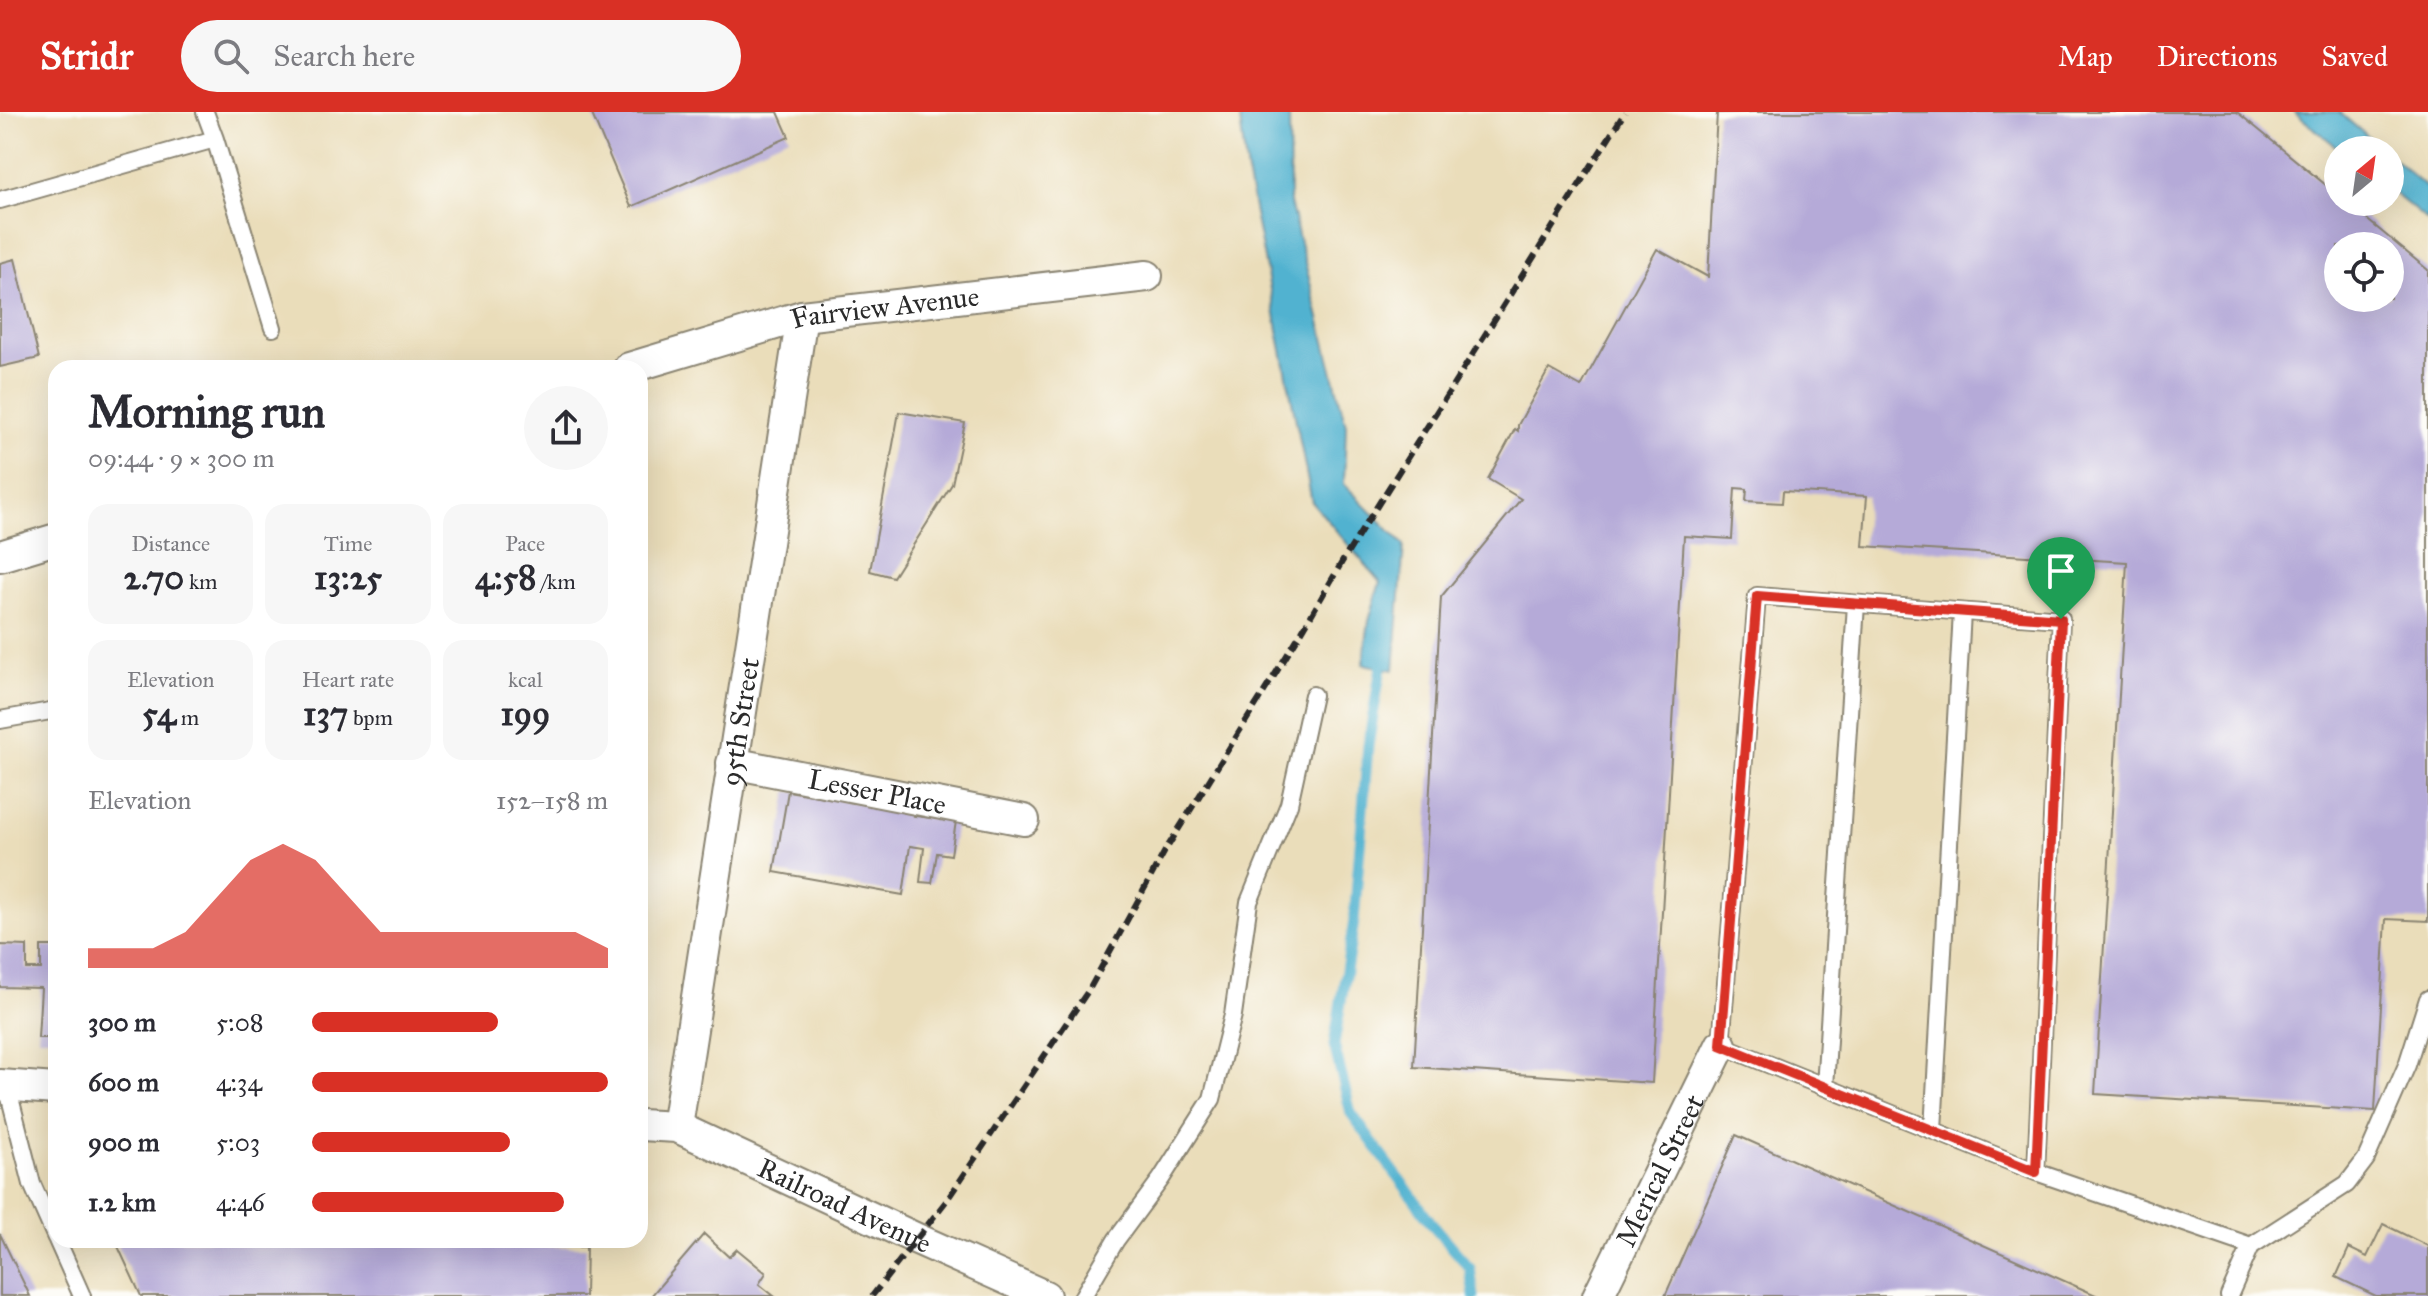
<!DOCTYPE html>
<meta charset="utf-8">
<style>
:root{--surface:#fff;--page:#f7f7f7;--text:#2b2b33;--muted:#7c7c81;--accent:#d93025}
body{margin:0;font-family:"IM FELL Great Primer",serif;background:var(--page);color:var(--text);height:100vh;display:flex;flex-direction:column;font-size:30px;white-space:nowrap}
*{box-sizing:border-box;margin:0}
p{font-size:26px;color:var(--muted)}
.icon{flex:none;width:44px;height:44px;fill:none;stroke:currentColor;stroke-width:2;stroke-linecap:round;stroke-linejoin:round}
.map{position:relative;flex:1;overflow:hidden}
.details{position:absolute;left:48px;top:248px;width:600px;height:888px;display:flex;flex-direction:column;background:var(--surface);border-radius:24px;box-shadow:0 8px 32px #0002}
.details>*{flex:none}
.needle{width:52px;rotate:29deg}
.controls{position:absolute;left:2324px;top:24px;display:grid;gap:16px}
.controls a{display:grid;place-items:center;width:80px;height:80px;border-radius:50%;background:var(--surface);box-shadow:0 8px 32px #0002;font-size:40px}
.pin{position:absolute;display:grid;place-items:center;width:68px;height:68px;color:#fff;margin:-82px -34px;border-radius:50% 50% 50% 0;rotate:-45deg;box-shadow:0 0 8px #0007}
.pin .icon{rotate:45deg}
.round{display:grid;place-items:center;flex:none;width:84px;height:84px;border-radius:42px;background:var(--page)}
.overview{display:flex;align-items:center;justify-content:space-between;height:136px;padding:0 40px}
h1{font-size:44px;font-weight:800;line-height:60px}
.metrics{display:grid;grid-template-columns:repeat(3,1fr);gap:12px;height:136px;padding:8px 40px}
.metrics div{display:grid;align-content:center;border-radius:20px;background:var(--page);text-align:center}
.metrics b{font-size:34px;font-weight:800}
.metrics small{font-size:22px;font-weight:400}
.metrics p{font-size:22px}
.chart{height:224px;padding:16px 40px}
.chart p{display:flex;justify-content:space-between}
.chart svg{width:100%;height:144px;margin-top:8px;fill:var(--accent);opacity:.7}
ul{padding:0 40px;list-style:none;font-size:26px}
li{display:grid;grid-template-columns:128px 96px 1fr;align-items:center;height:60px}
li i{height:20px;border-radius:10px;background:var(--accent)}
header{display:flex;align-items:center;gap:48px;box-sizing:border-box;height:112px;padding:0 40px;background:var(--accent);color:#fff}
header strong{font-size:38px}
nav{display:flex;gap:44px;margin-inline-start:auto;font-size:28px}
.search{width:560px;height:72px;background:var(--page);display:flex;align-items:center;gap:20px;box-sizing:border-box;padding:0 28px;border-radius:44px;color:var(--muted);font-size:30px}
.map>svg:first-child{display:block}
.water{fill:#51b2d0;stroke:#3e6e7e;stroke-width:2}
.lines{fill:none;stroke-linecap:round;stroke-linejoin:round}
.stream{stroke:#51b2d0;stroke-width:11}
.building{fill:#b5aad8;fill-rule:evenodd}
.service-casing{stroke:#8a8472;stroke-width:20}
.minor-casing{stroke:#8a8472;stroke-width:34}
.service{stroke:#fff;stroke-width:16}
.minor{stroke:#fff;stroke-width:30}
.rail{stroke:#2b2b2b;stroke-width:6;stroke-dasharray:12 6;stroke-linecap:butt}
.route-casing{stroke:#fff;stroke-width:16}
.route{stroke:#d93025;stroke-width:10}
.labels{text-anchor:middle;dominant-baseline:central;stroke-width:8;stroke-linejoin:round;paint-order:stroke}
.street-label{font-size:28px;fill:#2b2b2b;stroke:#fdfcf7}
</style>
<header>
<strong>Stridr</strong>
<div class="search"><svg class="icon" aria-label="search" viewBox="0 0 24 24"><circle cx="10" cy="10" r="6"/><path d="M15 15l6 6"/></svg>Search here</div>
<nav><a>Map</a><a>Directions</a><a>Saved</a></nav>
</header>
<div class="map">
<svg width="2428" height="1184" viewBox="0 0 2428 1184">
<rect width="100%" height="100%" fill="#fdfcf7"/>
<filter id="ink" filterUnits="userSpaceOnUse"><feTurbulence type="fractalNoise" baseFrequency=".0125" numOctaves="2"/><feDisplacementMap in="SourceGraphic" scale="16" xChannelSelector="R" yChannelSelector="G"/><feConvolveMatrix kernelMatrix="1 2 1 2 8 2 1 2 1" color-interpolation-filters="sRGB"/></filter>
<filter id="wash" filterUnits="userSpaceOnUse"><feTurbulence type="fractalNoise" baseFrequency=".006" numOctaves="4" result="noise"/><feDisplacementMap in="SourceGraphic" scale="32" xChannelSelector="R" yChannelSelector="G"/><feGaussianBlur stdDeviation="1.8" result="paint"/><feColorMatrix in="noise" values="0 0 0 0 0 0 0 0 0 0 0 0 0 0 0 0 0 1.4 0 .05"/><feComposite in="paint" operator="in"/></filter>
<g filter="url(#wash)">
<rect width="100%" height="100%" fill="#eaddba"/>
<!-- water -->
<path class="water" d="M1239,0H1289L1290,91L1346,313L1344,372L1404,433L1394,558L1363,552L1369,509L1380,470L1312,390L1247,61Z
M2294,0H2339L2383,38H2341Z
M2390,44L2428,77V109L2390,78Z"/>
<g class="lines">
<!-- stream -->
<path class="stream" d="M1383,543L1368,634L1354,809L1334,933L1351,1001L1436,1117L1470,1156L1474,1184"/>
</g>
<g id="blocks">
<!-- building -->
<path class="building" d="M591,0H778L789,25L631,95Z
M1752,0H2237L2338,83V90H2346L2428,158V809L2386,807L2375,999L2095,982L2127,450L1863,434L1867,384L1783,379L1782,391L1746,389L1747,377L1735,376L1732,427L1684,424L1652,971L1414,955L1441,485L1521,387L1488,367L1515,317L1518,319V313L1549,257L1581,275L1657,137L1708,165L1717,1ZM2338,134H2390V186H2338Z
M15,147L39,246L0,255V151Z
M899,300L965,311L952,372L893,465L870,459Z
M788,679L915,700L914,704L956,709L951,743L937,741L932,771L920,770L924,736L910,734L903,783L774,760Z
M0,833L27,834V857H41V834H56V926H38L41,876L0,875Z
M1736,1023L2098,1184H1665Z
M2383,1112L2428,1134V1184H2376L2336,1165L2349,1136L2367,1145Z
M0,1122L30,1184H0Z
M704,1122L729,1145L737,1137L766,1161L759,1172L774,1184H651Z
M115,1128H509V1134L586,1135L585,1184H141Z"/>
</g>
</g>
<g filter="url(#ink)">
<use href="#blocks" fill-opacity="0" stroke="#8a8472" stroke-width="2"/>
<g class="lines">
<defs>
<path id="service" d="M205,0L215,27
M0,88L215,27L273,216
M0,608L56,598
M7,974L32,1072L56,1126
M1825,975L1856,492
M1933,1018L1962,500
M2036,1060L1721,933L1757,484L2061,507L2036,1060L2251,1134L2229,1184
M57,1128L82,1184
M2251,1134L2347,1072L2366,1047L2407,953L2428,887
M1083,1184L1116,1128L1161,1067L1212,987L1233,903L1249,790L1289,692L1313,583"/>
<g id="minor">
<path id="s1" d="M629,256L802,204L1147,164"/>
<path d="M0,444L56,427"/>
<path id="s2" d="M732,651L1024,708"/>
<path d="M0,973L56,977"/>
<path id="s3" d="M640,1013L677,1015L917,1127L1045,1184"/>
<path id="s4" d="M677,1015L802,204"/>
<path id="s5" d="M1598,1184L1721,933"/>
</g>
</defs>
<!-- service casing -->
<use href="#service" class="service-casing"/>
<!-- minor casing -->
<use href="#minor" class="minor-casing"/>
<!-- service -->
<use href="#service" class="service"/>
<!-- minor -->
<use href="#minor" class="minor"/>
<!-- rail -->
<path class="rail" d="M872,1184L947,1088L1090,876L1165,739L1302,519L1342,450L1625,0"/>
</g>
</g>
<g class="lines" filter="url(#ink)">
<defs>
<path id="route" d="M1757,484L2061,507L2036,1060L1721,933Z"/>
</defs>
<!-- route casing -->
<use href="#route" class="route-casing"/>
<!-- route -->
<use href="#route" class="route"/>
</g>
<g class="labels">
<!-- street labels -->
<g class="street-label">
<text stroke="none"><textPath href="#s1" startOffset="264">Fairview Avenue</textPath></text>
<text stroke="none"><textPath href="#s4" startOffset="410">95th Street</textPath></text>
<text stroke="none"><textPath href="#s2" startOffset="148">Lesser Place</textPath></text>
<text stroke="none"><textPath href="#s5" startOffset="140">Merical Street</textPath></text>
<text stroke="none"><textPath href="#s3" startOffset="222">Railroad Avenue</textPath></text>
</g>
</g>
</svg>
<div class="controls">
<a><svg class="needle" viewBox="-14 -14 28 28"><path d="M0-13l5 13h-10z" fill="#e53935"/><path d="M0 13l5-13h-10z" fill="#7c7c81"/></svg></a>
<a><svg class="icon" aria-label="locate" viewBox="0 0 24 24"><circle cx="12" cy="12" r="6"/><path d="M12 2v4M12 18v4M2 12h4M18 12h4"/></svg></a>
</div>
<div class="pin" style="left:2061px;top:507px;background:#1e9e55"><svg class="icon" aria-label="arrive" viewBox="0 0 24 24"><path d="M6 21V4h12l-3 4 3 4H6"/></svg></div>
<section class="details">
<div class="overview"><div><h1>Morning run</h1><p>09:44 · 9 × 300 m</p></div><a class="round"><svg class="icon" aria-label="share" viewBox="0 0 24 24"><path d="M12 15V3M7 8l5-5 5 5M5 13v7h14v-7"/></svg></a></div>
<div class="metrics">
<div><p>Distance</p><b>2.70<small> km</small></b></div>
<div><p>Time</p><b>13:25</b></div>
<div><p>Pace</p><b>4:58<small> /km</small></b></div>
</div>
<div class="metrics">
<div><p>Elevation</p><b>54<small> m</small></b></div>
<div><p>Heart rate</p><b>137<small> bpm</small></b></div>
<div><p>kcal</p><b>199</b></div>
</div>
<div class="chart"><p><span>Elevation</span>152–158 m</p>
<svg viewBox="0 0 160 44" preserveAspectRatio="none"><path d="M0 44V38L10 38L20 38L30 33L40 22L50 11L60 6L70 11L80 22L90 33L100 33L110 33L120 33L130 33L140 33L150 33L160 38V44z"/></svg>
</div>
<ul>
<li><b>300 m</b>5:08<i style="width:63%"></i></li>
<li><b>600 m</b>4:34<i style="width:100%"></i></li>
<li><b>900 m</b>5:03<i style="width:67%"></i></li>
<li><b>1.2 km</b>4:46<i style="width:85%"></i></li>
</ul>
</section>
</div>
